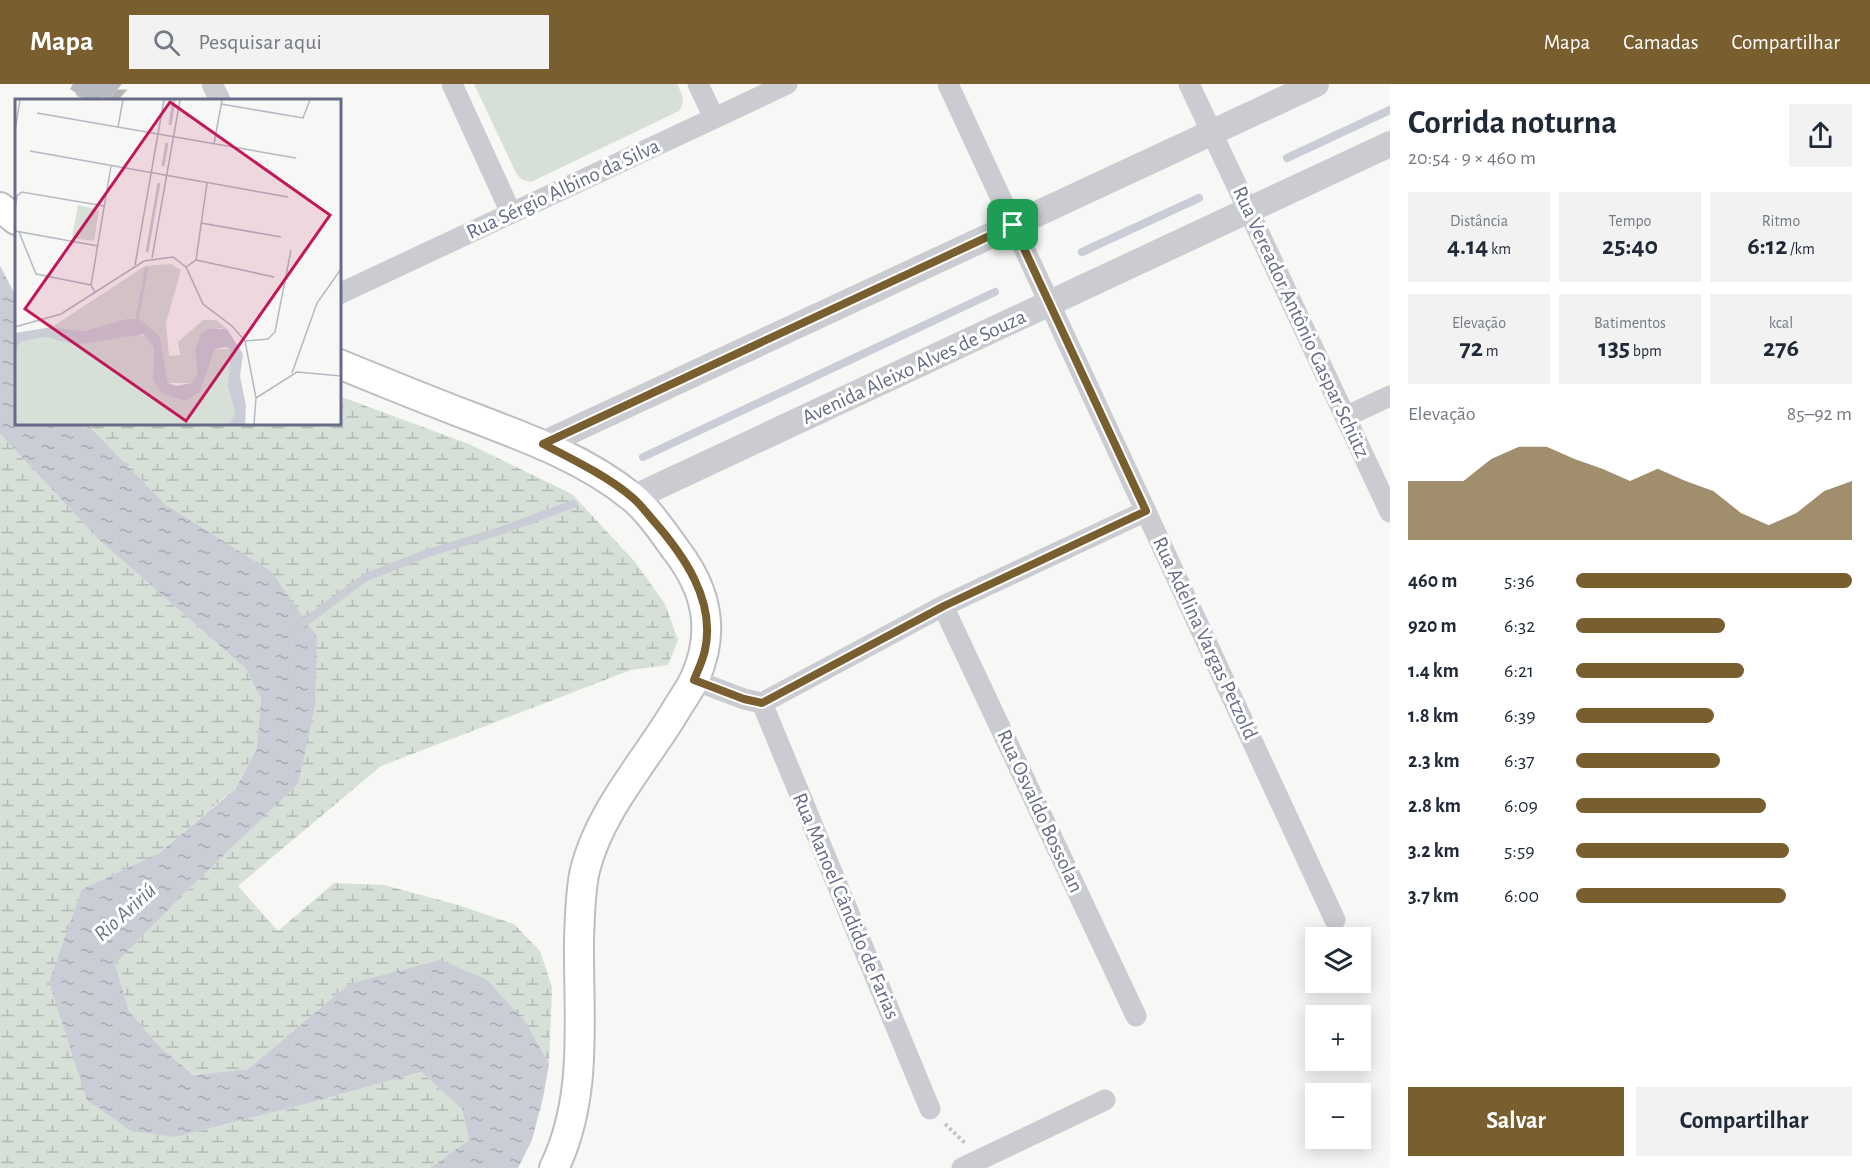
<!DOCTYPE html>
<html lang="pt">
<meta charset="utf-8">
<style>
:root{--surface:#fff;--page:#f2f2f3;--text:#1f2937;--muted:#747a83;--accent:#795f2f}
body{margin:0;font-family:"Alegreya Sans",sans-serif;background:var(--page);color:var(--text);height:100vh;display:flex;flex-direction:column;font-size:22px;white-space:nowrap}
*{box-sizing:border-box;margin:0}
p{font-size:20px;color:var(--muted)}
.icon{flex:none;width:33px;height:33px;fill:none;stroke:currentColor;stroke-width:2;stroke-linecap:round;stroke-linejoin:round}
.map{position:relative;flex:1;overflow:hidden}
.sheet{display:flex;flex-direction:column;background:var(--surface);width:480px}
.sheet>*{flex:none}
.buttons{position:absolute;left:1305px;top:843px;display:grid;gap:12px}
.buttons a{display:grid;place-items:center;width:66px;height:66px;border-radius:0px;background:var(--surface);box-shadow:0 3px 15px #0003;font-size:30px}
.pin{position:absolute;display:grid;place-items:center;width:51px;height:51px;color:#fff;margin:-26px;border-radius:12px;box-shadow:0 3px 9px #0006}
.round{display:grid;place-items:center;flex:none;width:63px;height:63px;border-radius:0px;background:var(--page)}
.overview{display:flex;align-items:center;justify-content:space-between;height:102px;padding:0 18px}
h1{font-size:33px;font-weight:600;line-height:45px}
.metrics{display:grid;grid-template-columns:repeat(3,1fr);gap:9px;height:102px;padding:6px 18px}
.metrics div{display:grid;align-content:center;border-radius:0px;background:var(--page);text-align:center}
.metrics b{font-size:26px;font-weight:600}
.metrics small{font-size:16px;font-weight:400}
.metrics p{font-size:16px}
.chart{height:168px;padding:12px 18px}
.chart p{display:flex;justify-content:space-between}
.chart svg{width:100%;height:108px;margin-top:6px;fill:var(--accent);opacity:.7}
.primary-button{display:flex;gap:12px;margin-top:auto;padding:12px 18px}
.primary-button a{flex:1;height:69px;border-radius:0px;background:var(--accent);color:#fff;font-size:24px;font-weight:600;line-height:69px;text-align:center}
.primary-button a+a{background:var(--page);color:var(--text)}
ul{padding:0 18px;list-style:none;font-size:20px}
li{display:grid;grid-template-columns:96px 72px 1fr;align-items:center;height:45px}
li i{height:15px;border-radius:8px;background:var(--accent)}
header{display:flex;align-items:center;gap:36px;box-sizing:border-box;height:84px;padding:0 30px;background:var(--accent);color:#fff}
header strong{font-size:28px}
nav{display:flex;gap:33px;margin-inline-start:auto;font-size:21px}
.search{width:420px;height:54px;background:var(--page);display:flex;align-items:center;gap:15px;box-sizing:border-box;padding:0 21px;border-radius:0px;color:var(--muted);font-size:22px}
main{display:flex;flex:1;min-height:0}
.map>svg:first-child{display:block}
.wetland{fill:url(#wetland-marsh)}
.pitch{fill:#d6e0d7}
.water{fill:url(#water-ripples)}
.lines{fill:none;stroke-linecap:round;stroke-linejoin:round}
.stream{stroke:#cacdd6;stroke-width:8}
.building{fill:#b7b9c3;filter:url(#shadow)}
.secondary-casing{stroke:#bdbec5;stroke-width:32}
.path{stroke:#c2c2c5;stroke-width:4;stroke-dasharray:3 3;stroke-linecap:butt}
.minor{stroke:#cbccd1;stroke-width:21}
.tertiary{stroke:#cbccd1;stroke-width:26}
.secondary{stroke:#fff;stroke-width:28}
.route-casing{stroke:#fff;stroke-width:12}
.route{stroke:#795f2f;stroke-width:8}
.labels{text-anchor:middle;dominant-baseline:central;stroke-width:6;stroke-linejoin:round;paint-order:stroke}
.street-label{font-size:21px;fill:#666b87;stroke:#fff}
.water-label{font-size:22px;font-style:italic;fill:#67738a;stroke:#fff}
.inset-river{fill:none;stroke:#cacdd6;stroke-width:3}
.inset-road{fill:none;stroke:#b4b8c2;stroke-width:1.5}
.view{fill:#c2185b;fill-opacity:0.15;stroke:#c2185b;stroke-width:3}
.inset-edge{fill:none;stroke:#666b87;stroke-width:3}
</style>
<header>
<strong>Mapa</strong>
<div class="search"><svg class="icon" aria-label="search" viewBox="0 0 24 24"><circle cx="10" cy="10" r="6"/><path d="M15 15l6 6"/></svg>Pesquisar aqui</div>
<nav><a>Mapa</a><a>Camadas</a><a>Compartilhar</a></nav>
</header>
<main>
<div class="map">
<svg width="1390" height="1084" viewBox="0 0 1390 1084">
<defs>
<pattern id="wetland-marsh" width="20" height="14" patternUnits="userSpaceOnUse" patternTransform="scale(1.5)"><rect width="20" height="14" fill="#d6e0d7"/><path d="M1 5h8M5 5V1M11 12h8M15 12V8" fill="none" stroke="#b1bab4"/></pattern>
<pattern id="water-ripples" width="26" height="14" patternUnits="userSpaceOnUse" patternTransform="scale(1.5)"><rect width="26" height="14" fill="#cacdd6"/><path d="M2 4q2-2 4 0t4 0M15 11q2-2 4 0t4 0" fill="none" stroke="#a8aab3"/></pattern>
<filter id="shadow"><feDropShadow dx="5.5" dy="5.5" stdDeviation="0" flood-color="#0004"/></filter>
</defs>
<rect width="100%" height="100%" fill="#f7f8f5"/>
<!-- wetland -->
<path class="wetland" d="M339,312L469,360L572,410L635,478L665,520L678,556L668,581L631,586L381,682L238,802L278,847L334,799L384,801L458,821L514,840L540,867L552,903L549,980L527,940L349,900L248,985L195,991L158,961L129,927L115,880L188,806L298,700L271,487L166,421L86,339H339Z
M0,350L99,456L245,584L261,614L257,664L235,704L159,769L82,805L175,1053L302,1021L421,988L462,1025L469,1056L430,1084H0Z"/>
<!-- pitch -->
<path class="pitch" d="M474,0H677C682,10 686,17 679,27L531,98L523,96L517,91Z"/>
<!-- water -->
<path class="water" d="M0,182L16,212V339H86L166,421L271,487L317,553L315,622L298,700L188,806L115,880L129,927L158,961L194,991L248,985L349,900L440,876L486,895L527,940L549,980L543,1014L532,1056L518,1084H430L469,1056L462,1025L421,988L302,1021L175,1053L131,1047L87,1016L49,898L82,805L159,769L235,705L257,664L261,614L245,584L99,456L0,350Z"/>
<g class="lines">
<!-- stream -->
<path class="stream" d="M1287,74L1390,26
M1082,168L1199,114
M643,373L995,208
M298,543L366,493L428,469L500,447L573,420"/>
</g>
<!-- building -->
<path class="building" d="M73,0H122L108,16L95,9L88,16H86L70,5Z"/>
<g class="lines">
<defs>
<path id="secondary" d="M0,123L16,136
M339,280C383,298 427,316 472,333C527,354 585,375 632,413C649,427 663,448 676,466C707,506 716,547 695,594C690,605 682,616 676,626C645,678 600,726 585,786C580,808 580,832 579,855C578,931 589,1013 554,1084"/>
</defs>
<!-- secondary casing -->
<use href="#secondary" class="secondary-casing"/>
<!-- path -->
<path class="path" d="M945,1040L966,1060"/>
<!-- minor -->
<path class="minor" d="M212,0L220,16
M452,0L511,129
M698,0L714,34
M948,0L1335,836
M1189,0L1390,428
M339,210L787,0
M1345,333L1390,312
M943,522L1136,932
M694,596L744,615L762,619L943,522L1146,427
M762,619L930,1025
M962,1084L1105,1016"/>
<!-- tertiary -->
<path class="tertiary" d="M543,360L1316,0
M633,414L1390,60"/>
<!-- secondary -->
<use href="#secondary" class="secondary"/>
</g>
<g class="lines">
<defs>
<path id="route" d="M1013,141L1146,427L944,522L762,619L744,615L694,596C698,586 703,576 705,566C716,516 683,470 652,435C646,428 640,420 633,414C609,393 572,375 543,360Z"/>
</defs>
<!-- route casing -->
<use href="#route" class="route-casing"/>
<!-- route -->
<use href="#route" class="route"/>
</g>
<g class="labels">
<!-- street labels -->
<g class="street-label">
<text transform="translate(563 105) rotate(-25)">Rua Sérgio Albino da Silva</text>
<text transform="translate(1301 238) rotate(65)">Rua Vereador Antônio Gaspar Schütz</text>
<text transform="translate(914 283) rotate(-25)">Avenida Aleixo Alves de Souza</text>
<text transform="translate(1205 554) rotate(65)">Rua Adelina Vargas Petzold</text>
<text transform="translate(1040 727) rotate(65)">Rua Osvaldo Bossolan</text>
<text transform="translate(846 822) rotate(67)">Rua Manoel Cândido de Farias</text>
</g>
<!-- water labels -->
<g class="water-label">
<text transform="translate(125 828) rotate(-42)">Rio Aririú</text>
</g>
</g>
<!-- overview -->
<g transform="translate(15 15)">
<rect width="326" height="326" fill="#f7f8f5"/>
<path d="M156,165L166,171L151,224L154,257L165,256L163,243L188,221H201L212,230L204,229L180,251L182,275L177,284H153L145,238L111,220L69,232L37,228L130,167ZM122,234L135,240L139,248L138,281L185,293L200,250H216L220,312L215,325H0V249L6,243L30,238L61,246Z" fill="#d6e0d7"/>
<path d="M63,106L84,111L79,142L57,139Z" fill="#d6e0d7"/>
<path d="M111,220H125L145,238L153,284L161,287L177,284L182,275L180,251L186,235L193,230H212L228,255L225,277L231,307L230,325H215L220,312L213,288L216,250L210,248L200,250L185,293L170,302L148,295L138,281L139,248L128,235L60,246L30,238L6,243L0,249V234L6,233L37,228L69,232Z" fill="#cacdd6"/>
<path class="inset-river" d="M155,26L159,1M148,67L152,44M132,153L144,84M122,220L132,168"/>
<path class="inset-road" d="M206,5L288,19L295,1M22,14L281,59M103,28L108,1M0,32L5,1M199,45L207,1M15,52L273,98M0,110L2,97L7,93L89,107M186,124L266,138M0,132L83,147M4,133L21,175L76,186M137,159L165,1M181,161L259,178M120,166L149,1M171,168L181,161L192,84M80,193L76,186L96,67M0,228L46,215L129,162L158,158L171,168L188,205L217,227L230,242L241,299L239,325M230,242L253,240L260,233L276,151M277,274L302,204L326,170M241,299L282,273L326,277"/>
<path class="view" d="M155,3L315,116L171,322L10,210Z"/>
<rect width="326" height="326" class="inset-edge"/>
</g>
</svg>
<div class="buttons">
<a><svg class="icon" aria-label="layers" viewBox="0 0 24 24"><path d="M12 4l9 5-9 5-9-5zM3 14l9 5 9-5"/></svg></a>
<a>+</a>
<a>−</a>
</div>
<div class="pin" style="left:1013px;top:141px;background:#1e9e55"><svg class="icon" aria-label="arrive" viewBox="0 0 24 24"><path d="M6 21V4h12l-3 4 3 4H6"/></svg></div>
</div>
<section class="sheet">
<div class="overview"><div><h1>Corrida noturna</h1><p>20:54 · 9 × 460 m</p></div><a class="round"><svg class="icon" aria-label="share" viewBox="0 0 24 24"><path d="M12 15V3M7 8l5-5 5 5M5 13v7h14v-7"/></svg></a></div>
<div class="metrics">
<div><p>Distância</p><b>4.14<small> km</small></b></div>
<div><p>Tempo</p><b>25:40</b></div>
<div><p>Ritmo</p><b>6:12<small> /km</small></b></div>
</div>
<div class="metrics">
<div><p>Elevação</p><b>72<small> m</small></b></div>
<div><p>Batimentos</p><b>135<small> bpm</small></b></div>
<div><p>kcal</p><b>276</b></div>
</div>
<div class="chart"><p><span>Elevação</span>85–92 m</p>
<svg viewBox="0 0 160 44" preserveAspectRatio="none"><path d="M0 44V20L10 20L20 20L30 11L40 6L50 6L60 11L70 15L80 20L90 15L100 20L110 24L120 33L130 38L140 33L150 24L160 20V44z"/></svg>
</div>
<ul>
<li><b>460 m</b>5:36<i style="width:100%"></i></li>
<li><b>920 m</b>6:32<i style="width:54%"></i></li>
<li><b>1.4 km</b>6:21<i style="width:61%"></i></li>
<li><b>1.8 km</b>6:39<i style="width:50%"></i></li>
<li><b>2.3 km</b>6:37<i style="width:52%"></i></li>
<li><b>2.8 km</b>6:09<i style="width:69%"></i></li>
<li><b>3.2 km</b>5:59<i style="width:77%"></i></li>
<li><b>3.7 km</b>6:00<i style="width:76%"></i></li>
</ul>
<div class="primary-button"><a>Salvar</a><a>Compartilhar</a></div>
</section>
</main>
